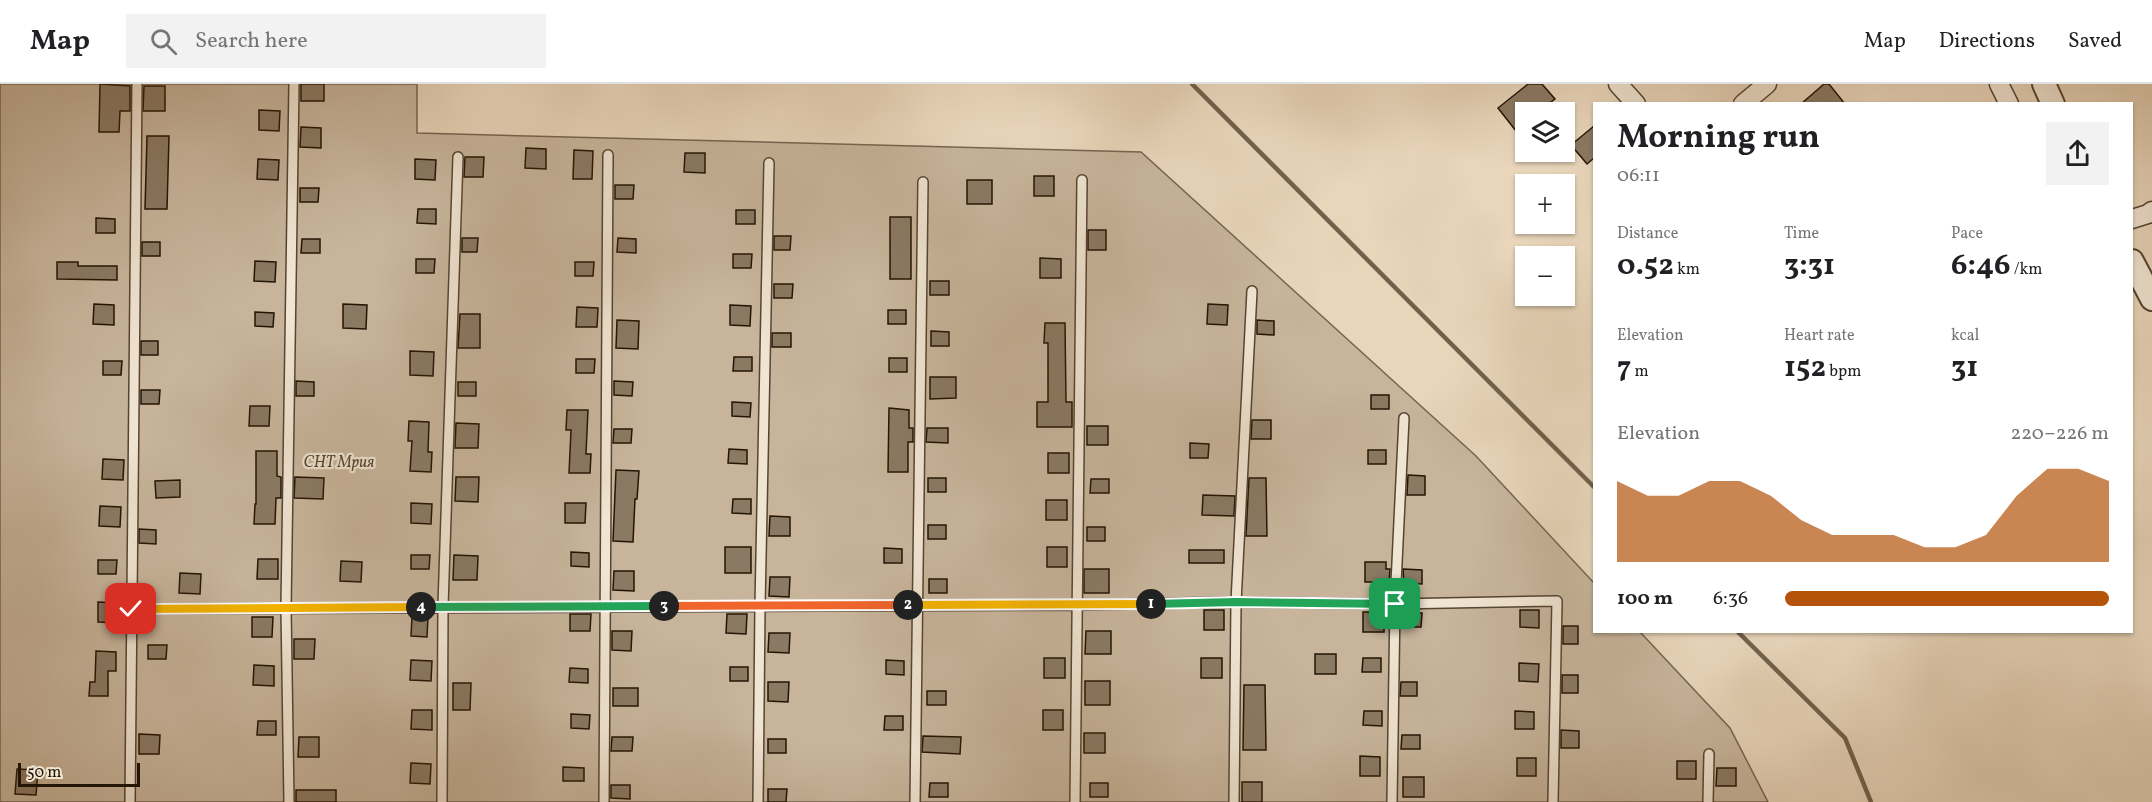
<!DOCTYPE html>
<meta charset="utf-8">
<style>
:root{--surface:#fff;--page:#f2f2f2;--text:#202124;--muted:#757577;--line:#e0e0e0;--accent:#b45309}
body{margin:0;font-family:Vollkorn,serif;background:var(--page);color:var(--text);height:100vh;display:flex;flex-direction:column;font-size:22px;white-space:nowrap}
*{box-sizing:border-box;margin:0}
p{font-size:20px;color:var(--muted)}
.icon{flex:none;width:33px;height:33px;fill:none;stroke:currentColor;stroke-width:2;stroke-linecap:round;stroke-linejoin:round}
.map{position:relative;flex:1;overflow:hidden}
.drawer{position:absolute;left:1593px;top:18px;width:540px;height:531px;display:flex;flex-direction:column;background:var(--surface);border-radius:0px;box-shadow:0 2px 4px #0004}
.drawer>*{flex:none}
.buttons{position:absolute;left:1515px;top:18px;display:grid;gap:12px}
.buttons a{display:grid;place-items:center;width:60px;height:60px;border-radius:0px;background:var(--surface);box-shadow:0 2px 4px #0004;font-size:30px}
.scale{position:absolute;left:18px;bottom:15px;width:122px;box-sizing:border-box;padding-left:6px;border:3px solid #241504;border-top:0;font-size:16px;line-height:21px;white-space:nowrap;color:#241504;-webkit-text-stroke:4px #f0e4d2;paint-order:stroke}
.pin{position:absolute;display:grid;place-items:center;width:51px;height:51px;color:#fff;margin:-26px;border-radius:12px;box-shadow:0 3px 9px #0006}
.km{position:absolute;width:30px;height:30px;margin:-15px;border-radius:50%;background:#222;color:#fff;font-size:16px;line-height:30px;text-align:center}
.round{display:grid;place-items:center;flex:none;width:63px;height:63px;border-radius:0px;background:var(--page)}
.overview{display:flex;align-items:center;justify-content:space-between;height:102px;padding:0 24px}
h1{font-size:33px;font-weight:700;line-height:45px}
.stats{display:grid;grid-template-columns:repeat(3,1fr);gap:9px;height:102px;padding:6px 24px}
.stats div{display:grid;align-content:center}
.stats b{font-size:30px;font-weight:700}
.stats small{font-size:16px;font-weight:400}
.stats p{font-size:16px}
.chart{height:168px;padding:12px 24px}
.chart p{display:flex;justify-content:space-between}
.chart svg{width:100%;height:108px;margin-top:6px;fill:var(--accent);opacity:.7}
ul{padding:0 24px;list-style:none;font-size:20px}
li{display:grid;grid-template-columns:96px 72px 1fr;align-items:center;height:45px}
li i{height:15px;border-radius:8px;background:var(--accent)}
header{display:flex;align-items:center;gap:36px;box-sizing:border-box;height:84px;padding:0 30px;background:var(--surface);border-bottom:2px solid var(--line)}
header strong{font-size:28px}
nav{display:flex;gap:33px;margin-inline-start:auto;font-size:21px}
.search{width:420px;height:54px;background:var(--page);display:flex;align-items:center;gap:15px;box-sizing:border-box;padding:0 21px;border-radius:0px;color:var(--muted);font-size:22px}
.map>svg:first-child{display:block}
.green{fill:#c7b49b;stroke:#766450;stroke-width:1.5}
.lines{fill:none;stroke-linecap:round;stroke-linejoin:round}
.stream{stroke:#71614c;stroke-width:4.5}
.building{fill:#8a7963;stroke:#241504;stroke-width:1.5}
.service-casing{stroke:#554532;stroke-width:12}
.minor-casing{stroke:#554532;stroke-width:21}
.tertiary-casing{stroke:#554532;stroke-width:26}
.service{stroke:#f0e4d2;stroke-width:9}
.minor{stroke:#f0e4d2;stroke-width:18}
.tertiary{stroke:#f0e4d2;stroke-width:22}
.split-1-casing{stroke:#fff;stroke-width:12}
.split-2-casing{stroke:#fff;stroke-width:12}
.split-3-casing{stroke:#fff;stroke-width:12}
.split-4-casing{stroke:#fff;stroke-width:12}
.split-5-casing{stroke:#fff;stroke-width:12}
.split-1{stroke:#22a559;stroke-width:8}
.split-2{stroke:#f5b400;stroke-width:8}
.split-3{stroke:#f0652b;stroke-width:8}
.split-4{stroke:#22a559;stroke-width:8}
.split-5{stroke:#f5b400;stroke-width:8}
.labels{text-anchor:middle;dominant-baseline:central;stroke-width:4.5;stroke-linejoin:round;paint-order:stroke}
.park-label{font-size:16px;font-style:italic;fill:#554531;stroke:#f0e4d2}
</style>
<header>
<strong>Map</strong>
<div class="search"><svg class="icon" aria-label="search" viewBox="0 0 24 24"><circle cx="10" cy="10" r="6"/><path d="M15 15l6 6"/></svg>Search here</div>
<nav><a>Map</a><a>Directions</a><a>Saved</a></nav>
</header>
<div class="map">
<svg width="2152" height="718" viewBox="0 0 2152 718">
<rect width="100%" height="100%" fill="#e8d5ba"/>
<filter id="stains"><feTurbulence type="fractalNoise" baseFrequency=".00333" numOctaves="4"/><feColorMatrix values="0 0 0 0 .2 0 0 0 0 .09 0 0 0 0 .02 0 0 0 .5 -.17"/></filter>
<radialGradient id="worn" r=".72"><stop offset=".6" stop-color="#630" stop-opacity="0"/><stop offset="1" stop-color="#630" stop-opacity=".3"/></radialGradient>
<!-- green -->
<path class="green" d="M0,0H417V49L1141,68L1476,372L1594,499V548H1640L1730,644L1768,718H0Z"/>
<g class="lines">
<!-- stream -->
<path class="stream" d="M1192,0L1594,403
M1738,548L1845,654L1871,718"/>
</g>
<!-- building -->
<path class="building" d="M100,0L130,2V27H120L119,48H99Z
M301,0H324V17H301Z
M1528,0H1542L1555,15L1538,28H1526V39L1516,47L1498,24Z
M1824,0H1829L1845,20H1801Z
M144,2H165V27H143Z
M259,26L280,27L279,47L259,46Z
M1594,42V74L1587,80L1571,61Z
M301,43L321,44V64L300,63Z
M147,52H169L167,125H145Z
M526,64L546,65V85L525,84Z
M574,66L593,67L592,95H573Z
M685,69H705V89L684,88Z
M465,73H484L483,93H464Z
M258,75L279,76L278,96L257,95Z
M415,75L436,76L435,96L415,95Z
M1034,92H1054V112H1034Z
M967,96H992V120H967Z
M615,101H634L633,115H615Z
M300,104H319L318,118H300Z
M418,125H436V140L417,139Z
M736,126H755V140H736Z
M890,133H911V195H890Z
M96,134L115,135V149H96Z
M1088,146H1106V166H1088Z
M774,152H791L790,166H774Z
M462,154H478L477,168H462Z
M618,154L636,155V169L617,168Z
M302,155H320V169H301Z
M142,158H160V172H142Z
M733,170H752L751,184H733Z
M1040,174L1061,175V194H1040Z
M416,175H435L434,189H416Z
M255,177L276,178L275,198L254,197Z
M57,178H78V182H117V196L57,195Z
M575,178H594L593,192H575Z
M930,197H949V211H930Z
M774,200H793L792,214H774Z
M94,220L114,221V241L93,240Z
M343,220L367,221L366,245L343,244Z
M1208,220L1228,221L1227,241L1207,240Z
M730,221L751,222L750,242L730,241Z
M577,223L598,224L597,243H576Z
M888,226H906V240H888Z
M255,228L274,229L273,243L255,242Z
M460,230H480V264H458Z
M617,236L639,237L638,265L616,264Z
M1257,236L1274,237V251L1257,250Z
M1045,239H1065L1066,318H1072V343H1037V318H1048V259H1044Z
M931,247L949,248V262H931Z
M772,249H791V263H772Z
M141,257H158V271H141Z
M410,267L434,268L433,292L410,291Z
M734,273H752V287H733Z
M889,274H907V288H889Z
M576,275H595L594,289H576Z
M103,277H122L121,291H103Z
M930,293H956V314L930,315Z
M296,297L314,298V312H296Z
M614,297L633,298L632,312L614,311Z
M458,298H476V312H458Z
M141,306H160L159,320H141Z
M1371,311H1389V325H1371Z
M732,318L751,319L750,333L732,332Z
M250,322H270L269,342H249Z
M889,324L909,326V344H913V358H908V388H888Z
M567,326H588L586,370H591L590,389H569L571,346H566Z
M1252,336H1271V355H1251Z
M409,337L429,338L428,368H432L431,388L410,387L412,357H408Z
M456,339L479,340L478,364H455Z
M1087,342H1108V361H1087Z
M927,344H948V359L926,358Z
M614,345H632L631,359H613Z
M1190,359L1209,360L1208,374H1190Z
M729,365L747,366V380L728,379Z
M1368,366H1386V380H1368Z
M256,367H277V392L281,393V414H276L275,440H254L255,420H256Z
M1048,369H1069V389H1048Z
M103,375L124,376L123,396L102,395Z
M616,386L639,387L637,415H635L633,458L613,457Z
M1408,391L1425,392V411H1407Z
M295,393L324,394L323,415L294,414Z
M456,393H479L478,418L455,417Z
M928,394H946V408H928Z
M1249,394H1266L1267,452H1246Z
M1091,395H1109V409H1090Z
M180,396V413L156,414L155,397Z
M1203,411L1235,412L1234,432L1202,431Z
M733,415H751V430L732,429Z
M1046,416H1067V436H1046Z
M411,419L432,420L431,440L411,439Z
M565,419H586L585,439H565Z
M100,422L121,423L120,443L99,442Z
M770,432L790,433V452H769Z
M928,441H946V455H928Z
M1087,443H1105V457H1087Z
M139,445L156,446V460L139,459Z
M725,463H751V489H725Z
M1047,463H1067V483H1047Z
M884,464L902,465V479H884Z
M1189,466H1224V479H1189Z
M571,468L589,469V483L571,482Z
M411,471H430L429,485H411Z
M454,471L478,472L477,496H453Z
M258,475H278V495H257Z
M98,476H117L116,490H98Z
M341,477L362,478L361,498L340,497Z
M1365,478H1386V485H1390L1389,498H1365Z
M1084,485H1109V509H1084Z
M1403,485L1422,486V500L1404,499Z
M614,487H634V507L613,506Z
M180,489L201,490L200,510L179,509Z
M770,493H790L789,513L769,512Z
M929,495H947V509H929Z
M98,518L119,519L118,539L98,538Z
M1204,526H1224V546H1204Z
M1520,526H1539V544L1520,543Z
M1363,528H1388V543H1384V548H1363Z
M1402,529H1422L1421,543H1401Z
M570,530H591L590,547H570Z
M727,530H747L746,550L726,549Z
M412,532L428,533L427,553L411,552Z
M252,533H273L272,553H252Z
M1563,542H1578V560H1563Z
M612,547H632L631,567L612,566Z
M1086,547H1111V570H1085Z
M769,549H790L789,569L768,568Z
M294,555H315L314,575H294Z
M148,561H167L166,575H148Z
M96,567L116,568V587H108V612H89L90,598H95Z
M1315,570H1336V590H1315Z
M1044,574H1065V594H1044Z
M1201,574H1222V594H1201Z
M1363,574H1381V588H1362Z
M411,576L432,577L431,597L410,596Z
M886,576L904,577V591L886,590Z
M1519,579L1539,580L1538,598L1519,597Z
M254,581L274,582V602L253,601Z
M730,583H748V597H730Z
M570,584L588,585V599L569,598Z
M1562,591H1578V609H1562Z
M1085,597H1110V621H1085Z
M768,598H789L788,618L768,617Z
M1401,598H1417V612H1400Z
M453,599H471L470,626H453Z
M1244,601H1265L1266,666H1243Z
M613,604H638V622H613Z
M927,607H946V621H927Z
M412,626H432V646L411,645Z
M1043,626H1063V646H1043Z
M1364,627H1382V642L1363,641Z
M1515,627L1534,628V645H1515Z
M571,630L590,631L589,645L571,644Z
M885,632H903V646H884Z
M258,637H276V651H257Z
M1561,646L1579,647V664H1561Z
M1084,649H1105V669H1084Z
M139,650L160,651L159,670H139Z
M1402,651H1420V665H1401Z
M923,652L961,653L960,670L922,668Z
M299,653H319V673H298Z
M612,653H633L632,667H611Z
M768,655H786V669H768Z
M1360,672L1380,673V692H1360Z
M1517,674H1536V692H1517Z
M1677,677H1696V695H1677Z
M411,679L431,680L430,700L410,699Z
M563,683L584,684V697H563Z
M1717,684H1736V702H1716Z
M17,685L38,686L36,711L15,710Z
M1403,693H1424V713H1403Z
M1242,698H1262V718H1242Z
M930,699H948V713H929Z
M1090,699H1108V713H1090Z
M611,701H630V715L611,714Z
M768,705H787L786,718H768Z
M296,706H336V718H296Z"/>
<g class="lines">
<defs>
<path id="service" d="M131,525L1076,521L1236,518L1395,520L1557,517L1553,718
M130,718L137,0
M289,718L286,524L294,0
M442,718L443,522L458,73
M604,718L608,71
M758,718L760,522L769,79
M915,718L923,98
M1075,718L1082,96
M1234,718L1236,518L1252,207
M1392,718L1395,520L1404,334
M1708,718L1709,670"/>
<path id="minor" d="M1618,0L1636,20
M1999,0L2009,20
M1743,20L1767,0
M2132,135L2148,130L2152,127"/>
<path id="tertiary" d="M2044,0L2053,20
M2132,177L2152,215"/>
</defs>
<!-- service casing -->
<use href="#service" class="service-casing"/>
<!-- minor casing -->
<use href="#minor" class="minor-casing"/>
<!-- tertiary casing -->
<use href="#tertiary" class="tertiary-casing"/>
<!-- service -->
<use href="#service" class="service"/>
<!-- minor -->
<use href="#minor" class="minor"/>
<!-- tertiary -->
<use href="#tertiary" class="tertiary"/>
</g>
<g class="lines">
<defs>
<path id="split-1" d="M1151,520L1236,518L1395,520"/>
<path id="split-2" d="M908,521L1151,520"/>
<path id="split-3" d="M664,522L908,521"/>
<path id="split-4" d="M421,523L664,522"/>
<path id="split-5" d="M131,525L421,523"/>
</defs>
<!-- split-1 casing -->
<use href="#split-1" class="split-1-casing"/>
<!-- split-2 casing -->
<use href="#split-2" class="split-2-casing"/>
<!-- split-3 casing -->
<use href="#split-3" class="split-3-casing"/>
<!-- split-4 casing -->
<use href="#split-4" class="split-4-casing"/>
<!-- split-5 casing -->
<use href="#split-5" class="split-5-casing"/>
<!-- split-1 -->
<use href="#split-1" class="split-1"/>
<!-- split-2 -->
<use href="#split-2" class="split-2"/>
<!-- split-3 -->
<use href="#split-3" class="split-3"/>
<!-- split-4 -->
<use href="#split-4" class="split-4"/>
<!-- split-5 -->
<use href="#split-5" class="split-5"/>
</g>
<g class="labels">
<!-- park labels -->
<g class="park-label">
<text x="339" y="379">СНТ Мрия</text>
</g>
</g>
<rect width="100%" height="100%" filter="url(#stains)"/>
<rect width="100%" height="100%" fill="url(#worn)"/>
</svg>
<div class="buttons">
<a><svg class="icon" aria-label="layers" viewBox="0 0 24 24"><path d="M12 4l9 5-9 5-9-5zM3 14l9 5 9-5"/></svg></a>
<a>+</a>
<a>−</a>
</div>
<div class="scale">50 m</div>
<div class="pin" style="left:1395px;top:520px;background:#1e9e55"><svg class="icon" aria-label="arrive" viewBox="0 0 24 24"><path d="M6 21V4h12l-3 4 3 4H6"/></svg></div>
<div class="pin" style="left:131px;top:525px;background:#d93025"><svg class="icon" aria-label="check" viewBox="0 0 24 24"><path d="M5 12l5 5 9-10"/></svg></div>
<b class="km" style="left:1151px;top:520px">1</b>
<b class="km" style="left:908px;top:521px">2</b>
<b class="km" style="left:664px;top:522px">3</b>
<b class="km" style="left:421px;top:523px">4</b>
<section class="drawer">
<div class="overview"><div><h1>Morning run</h1><p>06:11</p></div><a class="round"><svg class="icon" aria-label="share" viewBox="0 0 24 24"><path d="M12 15V3M7 8l5-5 5 5M5 13v7h14v-7"/></svg></a></div>
<div class="stats">
<div><p>Distance</p><b>0.52<small> km</small></b></div>
<div><p>Time</p><b>3:31</b></div>
<div><p>Pace</p><b>6:46<small> /km</small></b></div>
</div>
<div class="stats">
<div><p>Elevation</p><b>7<small> m</small></b></div>
<div><p>Heart rate</p><b>152<small> bpm</small></b></div>
<div><p>kcal</p><b>31</b></div>
</div>
<div class="chart"><p><span>Elevation</span>220–226 m</p>
<svg viewBox="0 0 160 44" preserveAspectRatio="none"><path d="M0 44V11L10 17L20 17L30 11L40 11L50 17L60 27L70 33L80 33L90 33L100 38L110 38L120 33L130 17L140 6L150 6L160 11V44z"/></svg>
</div>
<ul>
<li><b>100 m</b>6:36<i style="width:100%"></i></li>
</ul>
</section>
</div>
